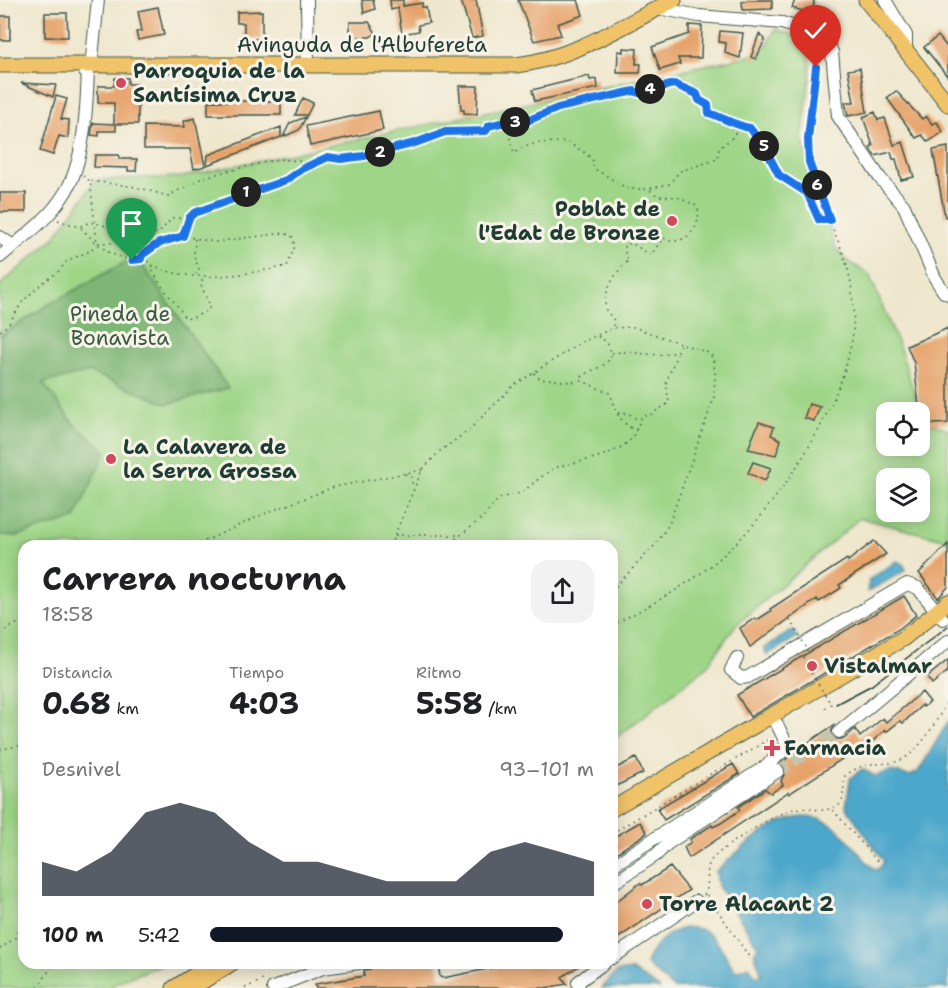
<!DOCTYPE html>
<html lang="es">
<meta charset="utf-8">
<style>
:root{--surface:#fff;--page:#f2f2f2;--text:#202124;--muted:#757577;--accent:#111827}
body{margin:0;font-family:"Shantell Sans",sans-serif;background:var(--page);color:var(--text);height:100vh;display:flex;flex-direction:column;font-size:22px;white-space:nowrap}
*{box-sizing:border-box;margin:0}
p{font-size:20px;color:var(--muted)}
.icon{flex:none;width:33px;height:33px;fill:none;stroke:currentColor;stroke-width:2;stroke-linecap:round;stroke-linejoin:round}
.map{position:relative;flex:1;overflow:hidden}
.sheet{position:absolute;left:18px;top:540px;width:600px;height:429px;display:flex;flex-direction:column;background:var(--surface);border-radius:18px;box-shadow:0 3px 15px #0003}
.sheet>*{flex:none}
.tools{position:absolute;left:876px;top:402px;display:grid;gap:12px}
.tools a{display:grid;place-items:center;width:54px;height:54px;border-radius:12px;background:var(--surface);box-shadow:0 3px 15px #0003;font-size:30px}
.pin{position:absolute;display:grid;place-items:center;width:51px;height:51px;color:#fff;margin:-62px -26px;border-radius:50% 50% 50% 0;rotate:-45deg;box-shadow:0 0 6px #0007}
.pin .icon{rotate:45deg}
.km{position:absolute;width:30px;height:30px;margin:-15px;border-radius:50%;background:#222;color:#fff;font-size:16px;line-height:30px;text-align:center}
.round{display:grid;place-items:center;flex:none;width:63px;height:63px;border-radius:18px;background:var(--page)}
.head{display:flex;align-items:center;justify-content:space-between;height:102px;padding:0 24px}
h1{font-size:33px;font-weight:700;line-height:45px}
.stats{display:grid;grid-template-columns:repeat(3,1fr);gap:9px;height:102px;padding:6px 24px}
.stats div{display:grid;align-content:center}
.stats b{font-size:30px;font-weight:700}
.stats small{font-size:16px;font-weight:400}
.stats p{font-size:16px}
.chart{height:168px;padding:12px 24px}
.chart p{display:flex;justify-content:space-between}
.chart svg{width:100%;height:108px;margin-top:6px;fill:var(--accent);opacity:.7}
ul{padding:0 24px;list-style:none;font-size:20px}
li{display:grid;grid-template-columns:96px 72px 1fr;align-items:center;height:45px}
li i{height:15px;border-radius:8px;background:var(--accent)}
.map>svg:first-child{display:block}
.green{fill:#9ed587;stroke:#5e895e;stroke-width:1.5;fill-rule:evenodd}
.forest{fill:#7eb674;stroke:#4e7a54;stroke-width:1.5}
.water{fill:#4ea7cb;stroke:#367280;stroke-width:1.5}
.building{fill:#e6a269}
.lines{fill:none;stroke-linecap:round;stroke-linejoin:round}
.minor-tunnel{stroke:#c5c5ae;stroke-width:12;stroke-dasharray:12 6;stroke-linecap:butt}
.minor-casing{stroke:#3e564b;stroke-width:14}
.major-casing{stroke:#3e564b;stroke-width:17}
.path{stroke:#3e564b;stroke-width:1.5;stroke-dasharray:1.5 4.5;stroke-linecap:butt}
.minor{stroke:#fff;stroke-width:12}
.major{stroke:#f1c369;stroke-width:15}
.tram{stroke:#1f3d34;stroke-width:1.5}
.path-bridge{stroke:#3e564b;stroke-width:1.5;stroke-dasharray:1.5 4.5;stroke-linecap:butt}
.route-casing{stroke:#fff;stroke-width:12}
.route{stroke:#1a73e8;stroke-width:8}
.poi-dot{fill:#d1495b;stroke:#f7f3e8;stroke-width:2}
.labels{text-anchor:middle;dominant-baseline:central;stroke-width:6;stroke-linejoin:round;paint-order:stroke}
.street-label{font-size:21px;fill:#1f3d34;stroke:#f7f3e8}
.poi-label{font-size:21px;font-weight:bold;fill:#1f3d34;stroke:#f7f3e8;text-anchor:start}
.park-label{font-size:21px;fill:#385b45;stroke:#f7f3e8}
</style>
<div class="map">
<svg width="948" height="988" viewBox="0 0 948 988">
<rect width="100%" height="100%" fill="#f7f3e8"/>
<filter id="ink" filterUnits="userSpaceOnUse"><feTurbulence type="fractalNoise" baseFrequency=".0167" numOctaves="2"/><feDisplacementMap in="SourceGraphic" scale="12" xChannelSelector="R" yChannelSelector="G"/><feConvolveMatrix kernelMatrix="1 2 1 2 8 2 1 2 1" color-interpolation-filters="sRGB"/></filter>
<filter id="wash" filterUnits="userSpaceOnUse"><feTurbulence type="fractalNoise" baseFrequency=".008" numOctaves="4" result="noise"/><feDisplacementMap in="SourceGraphic" scale="24" xChannelSelector="R" yChannelSelector="G"/><feGaussianBlur stdDeviation="1.35" result="paint"/><feColorMatrix in="noise" values="0 0 0 0 0 0 0 0 0 0 0 0 0 0 0 0 0 1.4 0 .05"/><feComposite in="paint" operator="in"/></filter>
<g filter="url(#wash)">
<rect width="100%" height="100%" fill="#efe7cd"/>
<!-- green -->
<path class="green" d="M776,29L809,41L810,78L802,139L835,247L846,260L869,274L900,349L923,421L948,429L947,540L860,518L735,626L707,666L612,741V546H24V963H165L120,981L109,988H0V285L54,238L96,180L182,177L762,53ZM886,412H920V446H886ZM886,478H920V512H886Z"/>
<!-- forest -->
<path class="forest" d="M136,256L228,388L167,404L89,372L43,383L74,424L106,451L75,519L17,536L0,535V336L48,305Z"/>
<!-- water -->
<path class="water" d="M897,561L903,564L906,570L867,592L869,580Z
M793,630L797,637L767,655L764,648Z
M948,722V988H673L646,964C655,937 690,912 714,939C723,947 728,961 735,971L749,966L756,976L762,975L754,953L758,946L718,886L716,871C747,844 792,796 835,827C849,838 860,856 873,868L879,869L884,861L846,807L850,779L862,769L875,776L891,771L910,776L918,772Z
M631,970L659,988H602L617,972Z"/>
<g id="blocks">
<!-- building -->
<path class="building" d="M362,0H373L375,9L364,13Z
M390,0H403V6L422,3V7H426L429,23L418,25L419,31L402,34L398,8L391,10Z
M461,0H476L483,36L472,38Z
M518,0H578L583,15L557,24L561,35L534,41Z
M748,0H772V9L743,10L742,2Z
M795,0H814L813,14L792,8Z
M158,7L164,35L138,40L136,32L142,31L138,11Z
M262,11V39H244V23H237V12Z
M45,13H67L68,37H45Z
M0,16H10V40H0Z
M350,22H369L376,33L370,37H359V40H350Z
M689,25L702,26L701,58H678L680,64L660,70L652,47L689,34Z
M720,31L743,33L740,58L725,53L726,43L719,42Z
M759,34L765,39L756,59L751,57Z
M938,36L948,48V77L924,47Z
M623,48L637,49L636,64H641L640,73H617L618,51L623,52Z
M860,68L867,112L848,116L845,102H854L848,70Z
M589,76L590,80L597,79L598,88L535,101L532,90Z
M115,78H128V84H138V124H116V131H99V136L91,135L93,123L114,124V103H98V86H114Z
M21,83L56,85L53,97Z
M459,86H478L477,114L464,113V110H461Z
M896,91L922,119L926,116L932,124L937,122L943,132L928,142L922,135L916,138L887,98Z
M56,96L67,99L61,119L69,120L68,138L59,136L53,155L40,151Z
M303,98L313,103L307,115H295Z
M208,101H281V115H208Z
M379,111L383,130L310,146L306,126Z
M875,112L878,120L885,118L894,145L903,142L914,177L901,180L896,159H893L891,152L875,156L871,150L870,147L873,146L863,117Z
M306,117L299,130L283,137L290,123Z
M195,118L205,166L194,169L190,149H144V126L185,127L184,121Z
M281,127V137L207,165L208,155Z
M948,147V216L945,217L933,150Z
M95,155H119V159H137L136,171H128V168L94,167Z
M0,193H26V212H0Z
M948,328V423L921,425L914,363L907,346Z
M809,404L820,407L814,421L804,418Z
M759,422L774,427L771,435L781,440L776,455L748,449Z
M753,462L771,468L765,481L748,473Z
M874,541L886,554L839,585L841,588L819,602L817,599L750,647L740,628L755,618L757,620L771,611L770,609L847,559L848,561Z
M948,544V587L938,598L919,573Z
M904,596L916,615L899,629L750,717L737,695Z
M948,660V671L932,684L927,677Z
M922,692L930,702L923,707L922,705L903,723L900,721L886,732L885,730L865,748L863,745L789,794L788,792L689,858L684,847L691,842L690,839L712,825L713,827L721,823L740,810L738,807L765,789L771,793L783,785L781,781L786,770L781,764L794,752L834,725L831,733L836,739H844L855,729L860,737L883,718L886,722Z
M636,758L643,773L612,788V770Z
M733,764L739,774L664,820L657,809Z
M640,822L647,833L612,856V838Z
M670,867L689,890L612,942V905L640,883L642,885Z
M378,963H438L440,977L443,978L508,965V963H583L562,977L567,984L544,988H316L315,984L364,976V970L370,969V964Z"/>
</g>
</g>
<g filter="url(#ink)">
<use href="#blocks" fill-opacity="0" stroke="#3e564b" stroke-width="1.5"/>
<g class="lines">
<!-- minor-tunnel -->
<path class="minor-tunnel" d="M778,771L839,732"/>
<defs>
<path id="minor" d="M307,0L308,66
M885,0L906,35V51
M658,8L699,16L782,23L816,34L827,41L832,52L838,116L880,178L904,206L935,278L944,292L948,294
M85,72L92,57L98,0
M0,237L13,246
M0,257C22,238 47,221 63,196C85,164 87,104 88,66
M737,658L731,670L741,678L748,677L907,584L918,588L943,619
M839,732L948,641
M612,866L766,766L788,747L777,724L769,717
M612,884L656,855L667,844L778,771
M612,958L696,901
M273,988L323,968L359,963
M579,988L578,982L604,963"/>
<path id="major" d="M866,0L948,104
M0,65H516C575,58 623,25 674,0
M612,809L904,638L948,602
M174,988L201,971
M192,988L232,963"/>
</defs>
<!-- minor casing -->
<use href="#minor" class="minor-casing"/>
<!-- major casing -->
<use href="#major" class="major-casing"/>
<!-- path -->
<path class="path" d="M514,124L517,132L510,137L514,153C533,140 546,143 568,142C577,150 589,152 594,163L593,168L628,189H648L658,196L677,197L697,206C703,222 690,242 672,241C669,241 666,239 663,238L651,255L631,243L625,245V255L629,260C617,270 601,294 606,310C608,314 612,316 614,321L613,327
M731,124L750,128L766,150L779,175L807,193L819,220H829
M83,176L90,181L97,243H116L123,236L159,233L172,218H189L194,213L286,180L328,157L341,159L383,152L445,132H481L487,131L488,126L505,122L522,123L558,108L635,91L639,93C674,80 681,84 708,105L709,113L723,117L735,133L731,139L719,148L718,159L680,171L669,184L648,189
M91,181L136,187L168,196L204,177L278,159L300,161L310,165
M58,220L79,227L90,222L124,230C130,240 137,253 146,260C179,287 249,274 287,266L295,246L292,236L284,233L214,242L183,236L189,219
M81,228C98,245 114,262 141,259L142,255L159,243L183,236
M195,239L194,256L199,269L196,274
M153,266L151,269C157,276 158,282 164,289C171,299 179,306 184,317L191,319L208,310L210,306L201,285L203,276
M0,331L8,325L23,301L41,284L58,272L67,261L90,251L96,244
M612,353C633,349 658,360 678,351L680,345
M534,373L541,380C553,377 565,384 579,381
M618,413H628L638,420
M636,430L642,416L650,415L669,403L666,383L678,351
M405,474L411,477L413,488
M395,535H459
M194,546L264,514L334,487L422,470
M390,546L422,470L440,451L468,431L513,386L580,343L613,328L633,327L709,353L713,358L715,373L714,398L669,524L656,544L612,590
M446,546C459,536 473,526 485,515C490,510 495,501 501,498C509,495 515,496 523,491C535,483 547,470 561,466C581,461 629,454 636,430C620,424 614,410 611,394L580,380C586,368 617,367 610,349C608,342 602,338 596,336
M612,625C648,607 689,585 720,558C775,511 846,404 853,331C854,319 853,306 852,294C849,246 816,207 809,161C804,124 816,85 816,48
M0,633L24,620
M803,657L813,676
M825,708L831,704L834,707
M0,749L24,745
M833,810L877,861
M612,833L771,738
M704,895C712,885 702,868 714,857C726,845 778,812 794,809C816,805 819,817 842,803L845,776C870,756 883,769 903,759C922,749 938,718 948,700
M707,895L750,958
M0,949L15,938L24,916
M245,966L250,963
M38,988L54,963
M245,988L267,978"/>
<!-- minor -->
<use href="#minor" class="minor"/>
<!-- major -->
<use href="#major" class="major"/>
<!-- tram -->
<path class="tram" d="M836,704L872,685L948,626"/>
<!-- path-bridge -->
<path class="path-bridge" d="M790,620L809,652
M815,679L831,704"/>
</g>
</g>
<g class="lines" filter="url(#ink)">
<defs>
<path id="route" d="M132,260L141,259L142,255L159,243L183,236L189,218L194,213L286,180L302,169L328,157L341,159L364,156L415,143L445,132L486,131L488,126L505,122L522,123L558,108L634,91L639,93L674,84L697,94L699,100L708,105L709,113C724,118 734,125 750,128L766,150L779,175L807,193L819,220H830L809,162L808,139L816,67"/>
</defs>
<!-- route casing -->
<use href="#route" class="route-casing"/>
<!-- route -->
<use href="#route" class="route"/>
</g>
<!-- markers -->
<g class="poi-dot">
<circle cx="121" cy="83" r="6"/>
<circle cx="672" cy="221" r="6"/>
<circle cx="111" cy="459" r="6"/>
<circle cx="812" cy="666" r="6"/>
<path d="M769 739h6v6h6v6h-6v6h-6v-6h-6v-6h6z"/>
<circle cx="647" cy="904" r="6"/>
</g>
<g class="labels">
<!-- street labels -->
<g class="street-label">
<text x="362" y="45">Avinguda de l'Albufereta</text>
</g>
<!-- poi labels -->
<g class="poi-label">
<text x="133" y="71">Parroquia de la<tspan x="133" dy="24">Santísima Cruz</tspan></text>
<text x="660" y="209" text-anchor="end">Poblat de<tspan x="660" dy="24">l'Edat de Bronze</tspan></text>
<text x="123" y="447">La Calavera de<tspan x="123" dy="24">la Serra Grossa</tspan></text>
<text x="824" y="666">Vistalmar</text>
<text x="784" y="748">Farmacia</text>
<text x="659" y="904">Torre Alacant 2</text>
</g>
<!-- park labels -->
<g class="park-label">
<text x="120" y="314">Pineda de<tspan x="120" dy="24">Bonavista</tspan></text>
</g>
</g>
</svg>
<div class="tools">
<a><svg class="icon" aria-label="locate" viewBox="0 0 24 24"><circle cx="12" cy="12" r="6"/><path d="M12 2v4M12 18v4M2 12h4M18 12h4"/></svg></a>
<a><svg class="icon" aria-label="layers" viewBox="0 0 24 24"><path d="M12 4l9 5-9 5-9-5zM3 14l9 5 9-5"/></svg></a>
</div>
<div class="pin" style="left:132px;top:260px;background:#1e9e55"><svg class="icon" aria-label="arrive" viewBox="0 0 24 24"><path d="M6 21V4h12l-3 4 3 4H6"/></svg></div>
<div class="pin" style="left:816px;top:67px;background:#d93025"><svg class="icon" aria-label="check" viewBox="0 0 24 24"><path d="M5 12l5 5 9-10"/></svg></div>
<b class="km" style="left:246px;top:192px">1</b>
<b class="km" style="left:380px;top:152px">2</b>
<b class="km" style="left:515px;top:122px">3</b>
<b class="km" style="left:650px;top:89px">4</b>
<b class="km" style="left:764px;top:146px">5</b>
<b class="km" style="left:817px;top:185px">6</b>
<section class="sheet">
<div class="head"><div><h1>Carrera nocturna</h1><p>18:58</p></div><a class="round"><svg class="icon" aria-label="share" viewBox="0 0 24 24"><path d="M12 15V3M7 8l5-5 5 5M5 13v7h14v-7"/></svg></a></div>
<div class="stats">
<div><p>Distancia</p><b>0.68<small> km</small></b></div>
<div><p>Tiempo</p><b>4:03</b></div>
<div><p>Ritmo</p><b>5:58<small> /km</small></b></div>
</div>
<div class="chart"><p><span>Desnivel</span>93–101 m</p>
<svg viewBox="0 0 160 44" preserveAspectRatio="none"><path d="M0 44V30L10 34L20 26L30 10L40 6L50 10L60 22L70 30L80 30L90 34L100 38L110 38L120 38L130 26L140 22L150 26L160 30V44z"/></svg>
</div>
<ul>
<li><b>100 m</b>5:42<i style="width:92%"></i></li>
</ul>
</section>
</div>
